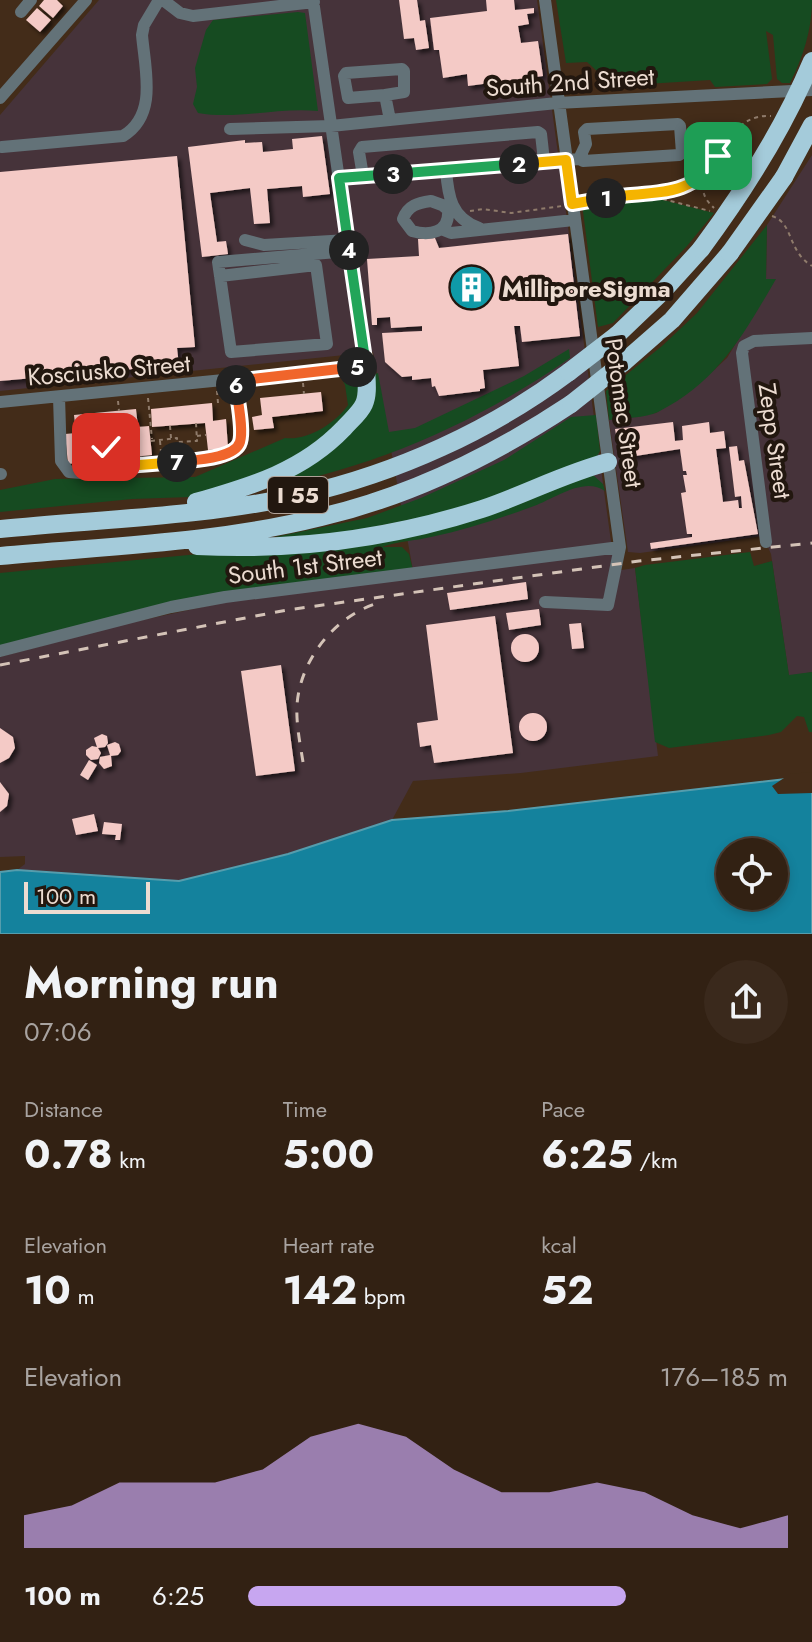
<!DOCTYPE html>
<meta charset="utf-8">
<style>
:root{--surface:#322113;--page:#3a291c;--text:#f1f3f6;--muted:#a8a3a0;--line:#4d3e33;--accent:#c7a6f0}
body{margin:0;font-family:Jost,sans-serif;background:var(--page);color:var(--text);height:100vh;display:flex;flex-direction:column;font-size:30px;white-space:nowrap}
*{box-sizing:border-box;margin:0}
p{font-size:26px;color:var(--muted)}
.icon{flex:none;width:44px;height:44px;fill:none;stroke:currentColor;stroke-width:2;stroke-linecap:round;stroke-linejoin:round}
.map{position:relative;height:934px;overflow:hidden}
.panel{display:flex;flex-direction:column;background:var(--surface);flex:1}
.panel>*{flex:none}
.fabs{position:absolute;left:716px;top:838px;display:grid;gap:16px}
.fabs a{display:grid;place-items:center;width:72px;height:72px;border-radius:50%;background:var(--surface);box-shadow:0 4px 12px #0003,0 0 0 2px var(--line);font-size:40px}
.scale{position:absolute;left:24px;bottom:20px;width:126px;box-sizing:border-box;padding-left:8px;border:4px solid #ecdcd1;border-top:0;font-size:22px;line-height:28px;white-space:nowrap;color:#ecdcd1;-webkit-text-stroke:6px #22170f;paint-order:stroke}
.pin{position:absolute;display:grid;place-items:center;width:68px;height:68px;color:#fff;margin:-34px;border-radius:16px;box-shadow:0 4px 12px #0006}
.km{position:absolute;width:40px;height:40px;margin:-20px;border-radius:50%;background:#222;color:#fff;font-size:22px;line-height:40px;text-align:center}
.round{display:grid;place-items:center;flex:none;width:84px;height:84px;border-radius:42px;background:var(--page)}
.overview{display:flex;align-items:center;justify-content:space-between;height:136px;padding:0 24px}
h1{font-size:44px;font-weight:700;line-height:60px}
.stats{display:grid;grid-template-columns:repeat(3,1fr);gap:12px;height:136px;padding:8px 24px}
.stats div{display:grid;align-content:center}
.stats b{font-size:40px;font-weight:700}
.stats small{font-size:22px;font-weight:400}
.stats p{font-size:22px}
.chart{height:224px;padding:16px 24px}
.chart p{display:flex;justify-content:space-between}
.chart svg{width:100%;height:144px;margin-top:8px;fill:var(--accent);opacity:.7}
ul{padding:0 24px;list-style:none;font-size:26px}
li{display:grid;grid-template-columns:128px 96px 1fr;align-items:center;height:60px}
li i{height:20px;border-radius:10px;background:var(--accent)}
.map>svg:first-child{display:block}
.industrial{fill:#46333a}
.green{fill:#164b21}
.water{fill:#14829d;stroke:#559dad;stroke-width:2;fill-rule:evenodd}
.pier{fill:#432c19}
.building{fill:#f4cac6;filter:url(#shadow)}
.lines{fill:none;stroke-linecap:round;stroke-linejoin:round}
.path{stroke:#8f7b6b;stroke-width:2;stroke-dasharray:4 4;stroke-linecap:butt}
.minor{stroke:#637278;stroke-width:12}
.highway{stroke:#a4cbda;stroke-width:18}
.rail{stroke:#d4c3b7;stroke-width:3;stroke-dasharray:10 10;stroke-linecap:butt}
.highway-bridge{stroke:#a4cbda;stroke-width:18}
.split-1-casing{stroke:#fff;stroke-width:16}
.split-2-casing{stroke:#fff;stroke-width:16}
.split-3-casing{stroke:#fff;stroke-width:16}
.split-4-casing{stroke:#fff;stroke-width:16}
.split-5-casing{stroke:#fff;stroke-width:16}
.split-6-casing{stroke:#fff;stroke-width:16}
.split-7-casing{stroke:#fff;stroke-width:16}
.split-8-casing{stroke:#fff;stroke-width:16}
.split-1{stroke:#f5b400;stroke-width:10}
.split-2{stroke:#f5b400;stroke-width:10}
.split-3{stroke:#22a559;stroke-width:10}
.split-4{stroke:#22a559;stroke-width:10}
.split-5{stroke:#22a559;stroke-width:10}
.split-6{stroke:#f0652b;stroke-width:10}
.split-7{stroke:#f0652b;stroke-width:10}
.split-8{stroke:#f5b400;stroke-width:10}
.labels{text-anchor:middle;dominant-baseline:central;stroke-width:8;stroke-linejoin:round;paint-order:stroke}
.shield{fill:#22170f;stroke:#afa197;stroke-width:2}
.shield-label{font-size:22px;font-weight:bold;fill:#ecdcd1}
.street-label{font-size:24px;fill:#ecdcd1;stroke:#22170f}
.poi-label{font-size:24px;font-weight:bold;fill:#ecdcd1;stroke:#22170f;text-anchor:start}
</style>
<div class="map">
<svg width="812" height="934" viewBox="0 0 812 934">
<defs>
<filter id="shadow"><feDropShadow dx="3.5" dy="3.5" stdDeviation="2" flood-color="#0009"/></filter>
</defs>
<rect width="100%" height="100%" fill="#432c19"/>
<!-- industrial -->
<path class="industrial" d="M99,0H537L615,571L635,568L658,756L521,773L413,781L392,820L288,854L178,881L17,870L25,864V856L0,857V657L120,625L235,600L413,570L373,352L0,391V115Z
M812,155V672L789,676L771,554L763,536L640,553L628,552L609,420L656,413L700,383L727,358L775,279H766L767,225Z"/>
<!-- green -->
<path class="green" d="M556,0H812C812,30 803,57 790,83H782L777,79L773,35L766,31L772,79L767,84L715,87L710,80L598,87L597,71L587,62L566,63Z
M298,12L305,13L318,111C278,107 238,120 198,113L193,104L197,87L195,68L206,30L213,20Z
M644,195L714,213L687,246L613,323L598,327L582,204L624,196Z
M767,225L766,279H776C744,334 718,382 658,412C645,418 624,418 609,420L606,391L662,346L697,313Z
M569,349L570,358C471,427 362,473 243,492L321,453L375,374L378,373L389,432L415,428L524,376Z
M340,375L354,377L360,383L358,406L292,464L190,497L132,499L0,512V490L55,479L195,477L285,438C307,441 336,423 348,405L345,385Z
M596,415L600,451L596,458L465,509L301,541L275,537L367,518L421,498L504,460L571,417Z
M592,474L603,484L605,491C584,476 554,499 534,506C501,518 466,530 431,537C415,541 398,541 382,547H402L409,554L413,570L232,592L0,647V573L199,554L321,547Z
M750,552L754,566L772,561L789,675L812,672V732H809L804,717L797,716L781,732L769,735L669,748L655,742L635,568L645,565Z"/>
<!-- water -->
<path class="water" d="M812,776V934H0V872L17,870L179,881L288,854L392,820L508,811ZM730,852H774V896H730Z"/>
<!-- pier -->
<path class="pier" d="M812,772V793L778,794L772,786L790,774Z"/>
<!-- building -->
<path class="building" d="M44,0H57L63,6L53,18L39,6Z
M399,0H417L420,21L425,20L429,48L416,50L414,38L404,39Z
M486,0H514L515,10L534,8V13L527,14L529,24L518,26L521,43L538,41L543,76L468,86L467,74L443,78L439,50H434L430,18L487,11Z
M37,8L51,20L40,32L26,20Z
M322,136L330,194L303,197L302,186L267,189L270,223L254,224L250,188L210,193L217,242L226,241L228,254L202,257L188,147L245,140V143L262,142L263,152L293,149L292,139Z
M177,156L195,347L177,348L179,365L0,381V172Z
M568,234L580,336L522,342L520,326H514L519,366L483,370L485,388L480,389V391L439,396L435,386L432,387L431,378L412,380V376L402,377L385,362L382,333L422,331V326L391,328L390,317L377,318V325H372L367,259L419,256L418,239L435,238L439,248Z
M321,392L323,411L272,417L274,428L254,430L252,417L262,415L260,398Z
M212,403L213,421L226,419L228,448L208,450L205,423L152,427L151,409Z
M136,409L138,427L149,426L152,455L132,457L129,430L85,434L88,462L68,464L65,434L76,433L74,415Z
M673,422L675,441L683,440L682,426L709,422L710,433L724,431L726,448L716,449L723,502L738,500L739,508H742L741,496L735,497L729,447L737,446L739,461L744,460L758,534L651,549L650,543L692,537V534H687L681,493L686,492L683,475H687L686,471H683L680,449L629,457L628,450L619,452L615,429Z
M526,582L528,599L450,610L447,593Z
M539,609L541,625L509,630L506,613Z
M495,616L513,753L434,763L431,745L420,747L417,723L438,720L426,625Z
M581,623L584,648L572,649L569,624Z
M511 648a14 14 0 1 1 28 0a14 14 0 1 1-28 0Z
M281,665L295,771L256,776L241,671Z
M519 727a14 14 0 1 1 28 0a14 14 0 1 1-28 0Z
M0,728L13,737L15,748L9,758L0,763Z
M102,734L107,736L108,743L105,747L98,748L101,753L98,759L91,760L86,755V750L92,746L97,747L94,738Z
M115,742L119,744L121,751L118,755L111,756L112,766L104,769L99,763L100,757L110,755L107,745Z
M89,760L97,765L88,780L80,775Z
M0,782L9,794L7,806L0,812Z
M94,814L98,831L76,835L72,819Z
M104,822L122,824L120,840H115L116,835L102,834Z"/>
<g class="lines">
<!-- path -->
<path class="path" d="M692,168L704,175C702,190 702,197 714,208
M657,194C671,190 693,185 703,175C725,153 732,114 771,116
M584,202L643,194L710,211
M470,211L483,209L511,213L562,206
M772,216C794,223 787,251 812,266
M303,383L304,394
M217,391L218,403
M148,398L152,439
M118,401L119,411
M170,426L171,438
M94,433L96,438L104,443
M197,436L206,435
M110,441L111,446L106,447L105,442Z
M151,441L177,438V442L197,441L196,423
M160,441L161,452
M112,442L123,431
M125,443L126,457
M112,444L130,442
M86,446L105,445
M90,447L91,461"/>
<!-- minor -->
<path class="minor" d="M163,0L180,13L193,16L314,2
M545,0L620,547L608,605L545,602
M21,12L31,0
M385,95L404,92V71L402,69L346,73L344,76L348,98L385,95L390,120
M0,98L86,0
M230,129L331,126L557,103L812,90
M2,147L123,136C158,115 145,70 142,35L144,25L159,0
M446,170C448,196 451,218 479,228
M363,176L359,152L362,147L538,132L541,134L544,161
M339,178L579,159L583,161L679,155L682,153L680,126L678,124L587,129L584,132L586,144L579,159
M431,201L442,205L448,210C450,233 429,236 412,231L403,219C408,205 418,203 431,201Z
M441,229L451,233L574,220
M245,240L264,245L348,240
M220,276L316,265L327,344L231,352L218,262L349,251
M59,397L61,461L69,472L81,473L96,468C128,466 205,465 230,452C237,449 239,445 241,438L235,381
M0,402L366,366L313,0
M0,474H1
M766,542L742,353L744,346L754,341L812,338
M0,651L171,607L225,597L620,547"/>
<!-- highway -->
<path class="highway" d="M784,177L812,125
M617,335L663,291L701,249
M624,362L672,320L730,253
M196,502C252,486 303,471 344,428C351,420 360,413 364,404C369,393 366,378 366,366
M0,529C100,519 203,517 301,495C397,473 490,431 569,372
M197,546C294,551 389,539 482,509C524,495 565,473 608,462
M0,556C107,546 217,543 321,517C411,496 494,455 571,404"/>
<!-- rail -->
<path class="rail" d="M0,665L287,610L639,561L812,543
M303,762C300,743 296,724 297,705C300,661 333,618 375,604"/>
<!-- highway-bridge -->
<path class="highway-bridge" d="M701,249C745,190 783,130 812,61
M730,253L784,177
M569,372L617,335
M571,404L624,362"/>
</g>
<g class="lines">
<defs>
<path id="split-1" d="M606,198C649,190 691,201 718,156"/>
<path id="split-2" d="M519,164L566,160L572,204L606,198"/>
<path id="split-3" d="M393,174L519,164"/>
<path id="split-4" d="M349,250L339,178L393,174"/>
<path id="split-5" d="M349,250L366,366L357,367"/>
<path id="split-6" d="M236,385L235,381L357,367"/>
<path id="split-7" d="M177,462C192,460 235,459 240,442C244,429 237,399 236,385"/>
<path id="split-8" d="M106,447L125,443L127,466L177,462"/>
</defs>
<!-- split-1 casing -->
<use href="#split-1" class="split-1-casing"/>
<!-- split-2 casing -->
<use href="#split-2" class="split-2-casing"/>
<!-- split-3 casing -->
<use href="#split-3" class="split-3-casing"/>
<!-- split-4 casing -->
<use href="#split-4" class="split-4-casing"/>
<!-- split-5 casing -->
<use href="#split-5" class="split-5-casing"/>
<!-- split-6 casing -->
<use href="#split-6" class="split-6-casing"/>
<!-- split-7 casing -->
<use href="#split-7" class="split-7-casing"/>
<!-- split-8 casing -->
<use href="#split-8" class="split-8-casing"/>
<!-- split-1 -->
<use href="#split-1" class="split-1"/>
<!-- split-2 -->
<use href="#split-2" class="split-2"/>
<!-- split-3 -->
<use href="#split-3" class="split-3"/>
<!-- split-4 -->
<use href="#split-4" class="split-4"/>
<!-- split-5 -->
<use href="#split-5" class="split-5"/>
<!-- split-6 -->
<use href="#split-6" class="split-6"/>
<!-- split-7 -->
<use href="#split-7" class="split-7"/>
<!-- split-8 -->
<use href="#split-8" class="split-8"/>
</g>
<!-- icons -->
<defs>
<symbol id="building-disc" viewBox="-11 -11 22 22"><circle r="9.5" fill="#0f9aa8" stroke="#22170f"/><path d="M-4-6H4V6H1V3H-1V6H-4ZM-2.5-4.3h1.7v1.8h-1.7ZM.8-4.3h1.7v1.8H.8ZM-2.5-1h1.7V.8h-1.7ZM.8-1h1.7V.8H.8Z" fill="#fff"/></symbol>
</defs>
<g fill-rule="evenodd">
<use href="#building-disc" x="446" y="262" width="51" height="51"/>
</g>
<g class="labels">
<!-- shield labels -->
<rect class="shield" x="268" y="477" width="60" height="36" rx="6"/>
<g class="shield-label">
<text x="298" y="495">I 55</text>
</g>
<!-- street labels -->
<g class="street-label">
<text transform="translate(570 82) rotate(-4)">South 2nd Street</text>
<text transform="translate(109 370) rotate(-5)">Kosciusko Street</text>
<text transform="translate(624 413) rotate(82)">Potomac Street</text>
<text transform="translate(775 441) rotate(82)">Zepp Street</text>
<text transform="translate(305 566) rotate(-7)">South 1st Street</text>
</g>
<!-- poi labels -->
<g class="poi-label">
<text x="502" y="288">MilliporeSigma</text>
</g>
</g>
</svg>
<div class="fabs">
<a><svg class="icon" aria-label="locate" viewBox="0 0 24 24"><circle cx="12" cy="12" r="6"/><path d="M12 2v4M12 18v4M2 12h4M18 12h4"/></svg></a>
</div>
<div class="scale">100 m</div>
<div class="pin" style="left:718px;top:156px;background:#1e9e55"><svg class="icon" aria-label="arrive" viewBox="0 0 24 24"><path d="M6 21V4h12l-3 4 3 4H6"/></svg></div>
<div class="pin" style="left:106px;top:447px;background:#d93025"><svg class="icon" aria-label="check" viewBox="0 0 24 24"><path d="M5 12l5 5 9-10"/></svg></div>
<b class="km" style="left:606px;top:198px">1</b>
<b class="km" style="left:519px;top:164px">2</b>
<b class="km" style="left:393px;top:174px">3</b>
<b class="km" style="left:349px;top:250px">4</b>
<b class="km" style="left:357px;top:367px">5</b>
<b class="km" style="left:236px;top:385px">6</b>
<b class="km" style="left:177px;top:462px">7</b>
</div>
<section class="panel">
<div class="overview"><div><h1>Morning run</h1><p>07:06</p></div><a class="round"><svg class="icon" aria-label="share" viewBox="0 0 24 24"><path d="M12 15V3M7 8l5-5 5 5M5 13v7h14v-7"/></svg></a></div>
<div class="stats">
<div><p>Distance</p><b>0.78<small> km</small></b></div>
<div><p>Time</p><b>5:00</b></div>
<div><p>Pace</p><b>6:25<small> /km</small></b></div>
</div>
<div class="stats">
<div><p>Elevation</p><b>10<small> m</small></b></div>
<div><p>Heart rate</p><b>142<small> bpm</small></b></div>
<div><p>kcal</p><b>52</b></div>
</div>
<div class="chart"><p><span>Elevation</span>176–185 m</p>
<svg viewBox="0 0 160 44" preserveAspectRatio="none"><path d="M0 44V34L10 31L20 24L30 24L40 24L50 20L60 10L70 6L80 10L90 20L100 27L110 27L120 24L130 27L140 34L150 38L160 34V44z"/></svg>
</div>
<ul>
<li><b>100 m</b>6:25<i style="width:70%"></i></li>
</ul>
</section>
